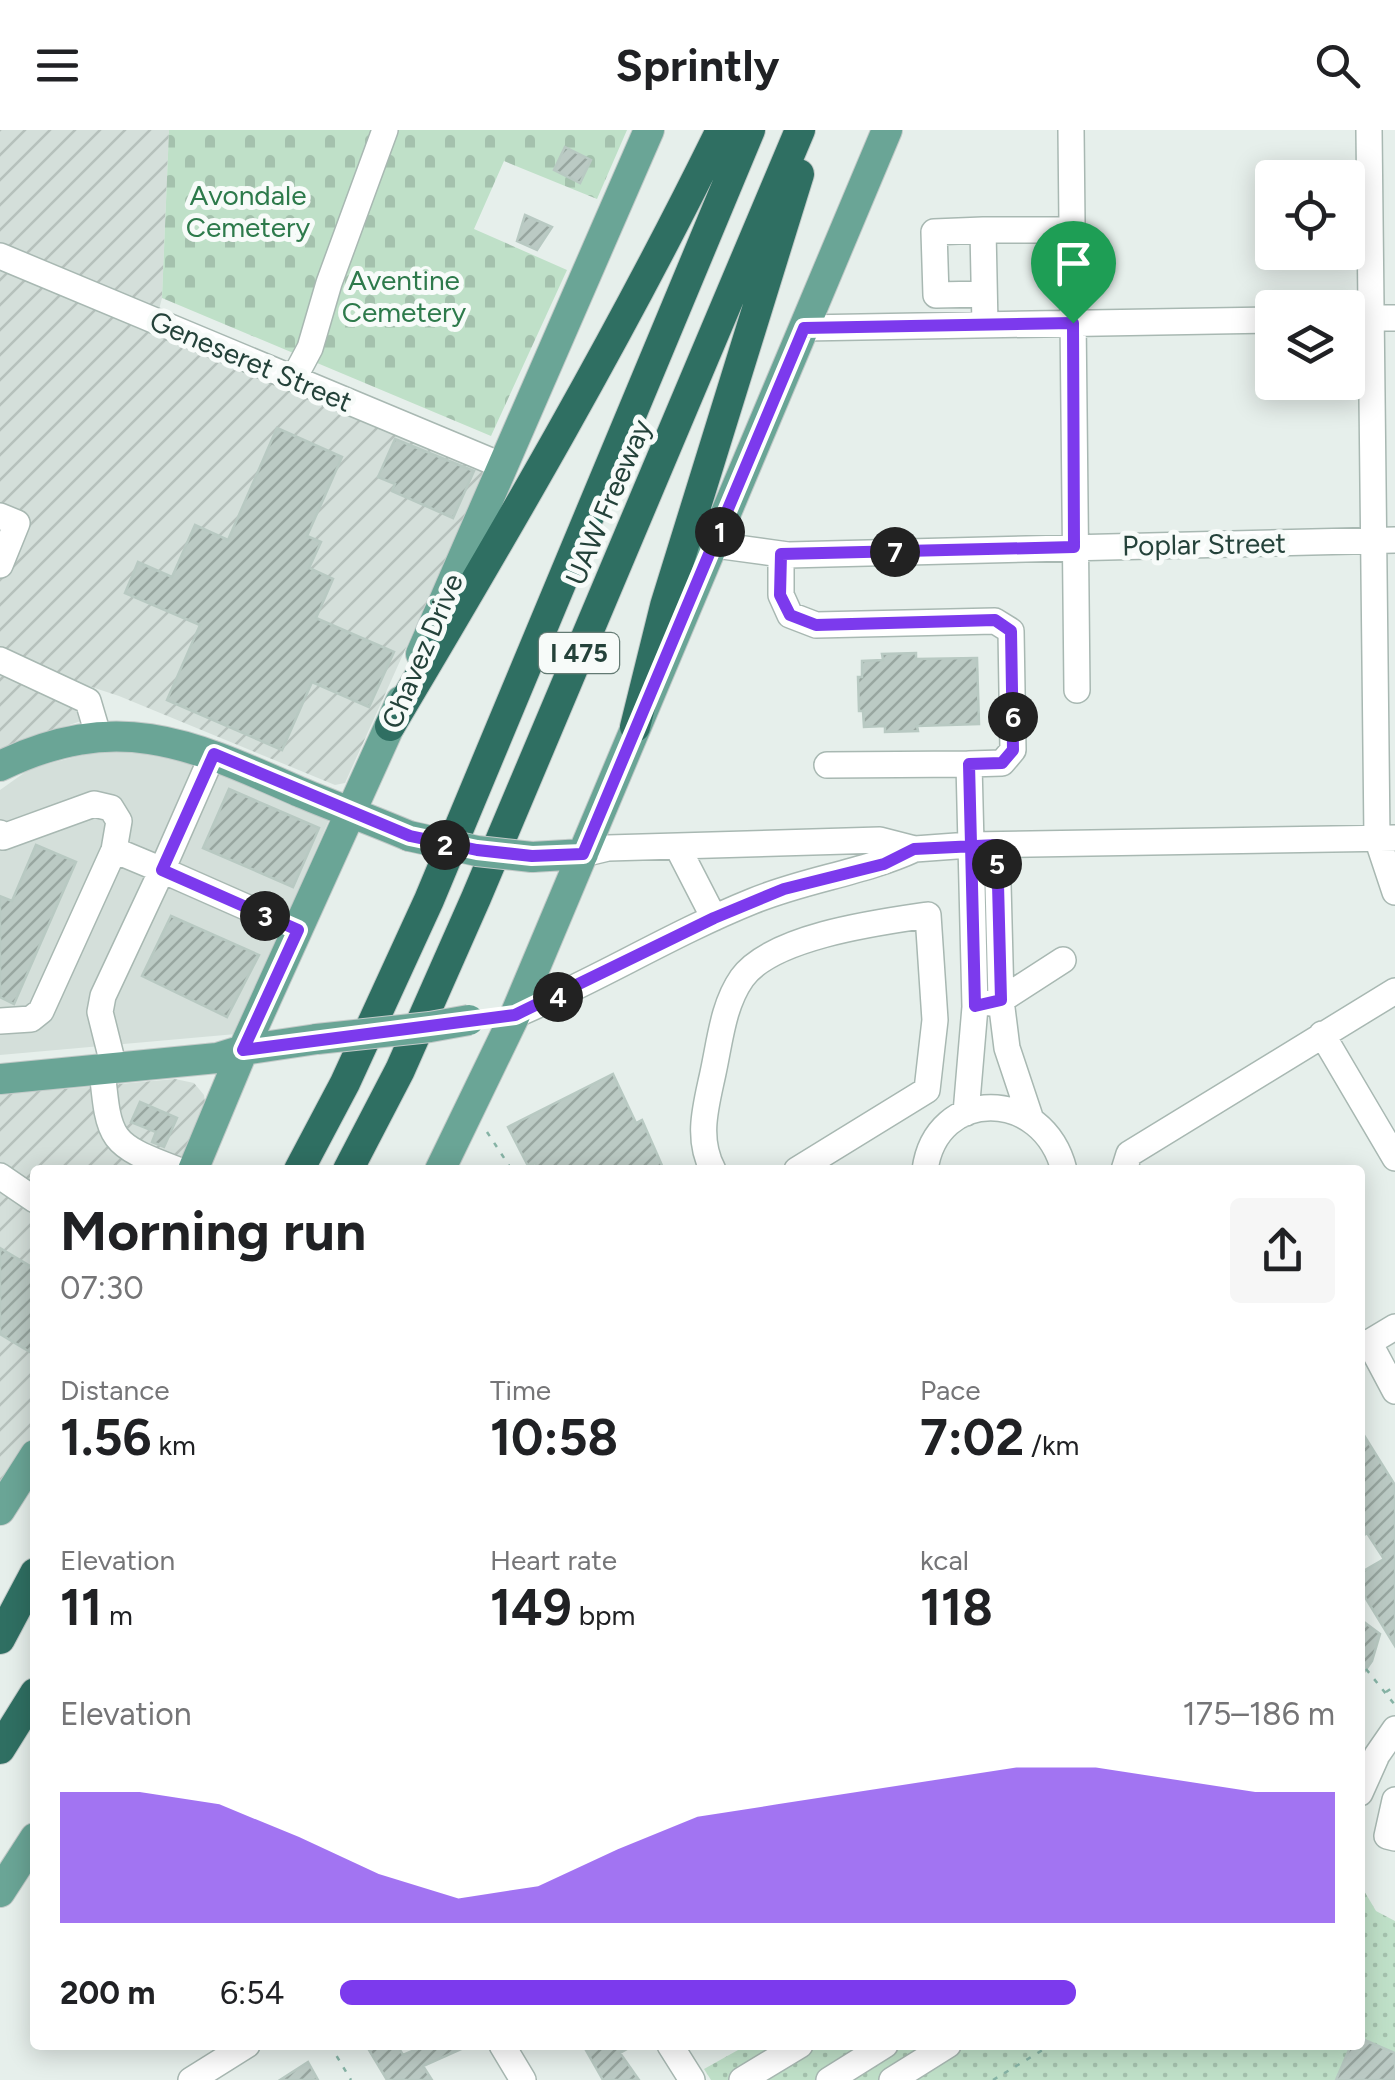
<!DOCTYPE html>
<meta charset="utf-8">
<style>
:root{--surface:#fff;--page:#f6f6f6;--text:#202124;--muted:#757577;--accent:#7c3aed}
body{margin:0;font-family:Figtree,sans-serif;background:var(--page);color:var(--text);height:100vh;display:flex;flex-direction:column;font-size:38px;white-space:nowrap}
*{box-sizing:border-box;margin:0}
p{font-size:32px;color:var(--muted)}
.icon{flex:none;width:55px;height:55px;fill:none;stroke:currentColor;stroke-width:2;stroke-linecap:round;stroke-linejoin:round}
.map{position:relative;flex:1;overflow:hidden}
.panel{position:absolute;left:30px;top:1035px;width:1335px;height:885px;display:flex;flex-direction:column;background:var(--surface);border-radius:10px;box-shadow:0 5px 25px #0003}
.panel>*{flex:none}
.tools{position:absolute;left:1255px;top:30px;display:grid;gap:20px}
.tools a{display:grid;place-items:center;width:110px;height:110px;border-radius:10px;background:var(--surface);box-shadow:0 5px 25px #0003;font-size:50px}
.pin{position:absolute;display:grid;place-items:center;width:85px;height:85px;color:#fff;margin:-102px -42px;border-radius:50% 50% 50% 0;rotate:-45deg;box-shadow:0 0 10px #0007}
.pin .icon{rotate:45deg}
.km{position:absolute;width:50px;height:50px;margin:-25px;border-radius:50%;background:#222;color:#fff;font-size:28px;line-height:50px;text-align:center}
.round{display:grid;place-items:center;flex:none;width:105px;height:105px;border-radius:10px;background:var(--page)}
.summary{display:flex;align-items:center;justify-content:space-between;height:170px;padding:0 30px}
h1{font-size:55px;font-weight:700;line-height:75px}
.metrics{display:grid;grid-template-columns:repeat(3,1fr);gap:15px;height:170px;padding:10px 30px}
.metrics div{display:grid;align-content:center}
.metrics b{font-size:50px;font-weight:700}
.metrics small{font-size:28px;font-weight:400}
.metrics p{font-size:28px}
.chart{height:280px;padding:20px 30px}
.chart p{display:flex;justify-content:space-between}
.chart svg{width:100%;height:180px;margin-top:10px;fill:var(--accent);opacity:.7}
ul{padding:0 30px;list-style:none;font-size:32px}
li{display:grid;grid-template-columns:160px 120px 1fr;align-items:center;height:75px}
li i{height:25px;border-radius:12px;background:var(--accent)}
header{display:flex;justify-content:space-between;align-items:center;height:130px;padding:0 30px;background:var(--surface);font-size:45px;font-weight:700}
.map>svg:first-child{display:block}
.built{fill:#d4dfda}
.industrial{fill:url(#industrial-furrows)}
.grass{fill:url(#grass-dots)}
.cemetery{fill:url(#cemetery-stones)}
.building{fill:url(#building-hatch);stroke:#b8c9c2;stroke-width:2.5}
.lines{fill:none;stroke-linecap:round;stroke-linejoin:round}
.minor-casing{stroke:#a8b8b2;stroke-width:28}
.major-casing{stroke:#c2cac8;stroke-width:32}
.highway-casing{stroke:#c2cac8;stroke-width:32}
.path{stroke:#86b3a5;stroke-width:2.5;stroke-dasharray:5 8;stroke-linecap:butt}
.minor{stroke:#fff;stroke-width:25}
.major{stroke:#6aa596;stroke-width:30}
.highway{stroke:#2f6f62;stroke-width:30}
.major-bridge-casing{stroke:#c2cac8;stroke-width:32;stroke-linecap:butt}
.major-bridge{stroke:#6aa596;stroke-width:30}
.route-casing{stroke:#fff;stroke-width:20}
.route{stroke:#7c3aed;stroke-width:12}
.labels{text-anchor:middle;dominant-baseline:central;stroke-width:10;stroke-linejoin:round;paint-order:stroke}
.shield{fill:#f7fbf9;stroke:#637a73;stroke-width:2.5}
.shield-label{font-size:25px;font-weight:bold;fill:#24423a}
.park-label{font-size:28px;fill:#2d7a4b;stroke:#f7fbf9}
.street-label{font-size:28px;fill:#24423a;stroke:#f7fbf9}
</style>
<header><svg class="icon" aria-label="menu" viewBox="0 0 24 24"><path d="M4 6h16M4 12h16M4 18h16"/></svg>Sprintly<svg class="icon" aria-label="search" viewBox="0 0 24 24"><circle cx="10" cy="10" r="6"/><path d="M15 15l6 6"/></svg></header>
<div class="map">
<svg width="1395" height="1950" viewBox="0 0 1395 1950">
<defs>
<pattern id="industrial-furrows" width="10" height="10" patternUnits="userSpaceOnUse" patternTransform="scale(2.5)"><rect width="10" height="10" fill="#d4dfda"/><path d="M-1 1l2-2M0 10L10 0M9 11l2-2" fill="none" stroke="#b6c1bc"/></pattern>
<pattern id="grass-dots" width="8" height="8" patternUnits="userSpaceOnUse" patternTransform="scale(2.5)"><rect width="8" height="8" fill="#bfe0c8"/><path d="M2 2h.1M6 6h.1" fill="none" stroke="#a4c1ad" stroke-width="1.8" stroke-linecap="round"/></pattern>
<pattern id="cemetery-stones" width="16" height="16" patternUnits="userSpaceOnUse" patternTransform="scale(2.5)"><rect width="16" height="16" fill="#bfe0c8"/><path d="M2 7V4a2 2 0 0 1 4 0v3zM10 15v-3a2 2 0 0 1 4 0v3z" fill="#a4c1ad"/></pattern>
<pattern id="building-hatch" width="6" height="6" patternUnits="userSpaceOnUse" patternTransform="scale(2.5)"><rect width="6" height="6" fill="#bbcac4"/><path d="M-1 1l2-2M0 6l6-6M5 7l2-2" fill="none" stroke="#98a6a0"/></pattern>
</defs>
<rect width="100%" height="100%" fill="#e6efeb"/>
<!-- built -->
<path class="built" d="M116,617L181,628L329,690L236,904L0,925V660L31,638Z"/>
<!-- industrial -->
<path class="industrial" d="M0,0H169L162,168L154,199L482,338L483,347L345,653L335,655L119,566L55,545L76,572L81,591L0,619Z
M175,949L194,953L204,965L205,972L178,1040H35V1303L0,1359V962L65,959Z"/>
<!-- grass -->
<path class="grass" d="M1360,1754L1376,1781L1395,1791V1950H711L704,1939L747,1915H1360Z"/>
<!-- cemetery -->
<path class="cemetery" d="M169,0H627L597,69L504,31L474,99L567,140L491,306L162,168Z"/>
<!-- building -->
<path class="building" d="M565,17L591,30L580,53L554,40Z
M525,85L552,97L537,120L517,111Z
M277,298L342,327L307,406L321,412L309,438L333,449L316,488L394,522L369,577L312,552L282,620L167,570L200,495L125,463L138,432L172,447L195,395L228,410Z
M395,309L474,341L453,388L392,361L395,354L378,347Z
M916,523V529L977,528L979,594L917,596L918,601L885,602V596L864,597L863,581H859L858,547H862V531L883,530L882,524Z
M229,659L319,698L293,757L203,718Z
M36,715L76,732L14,874L0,867V766L12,771Z
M171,786L259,825L227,887L142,846Z
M613,944L636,993L642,990L664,1040H538L535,1033L528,1036L508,997Z
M140,972L177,988L164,1017L152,1012L156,1002L131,992Z
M0,1118L35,1139V1225L0,1204Z
M1360,1299L1395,1355V1516L1360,1459V1443L1384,1429L1367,1403L1360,1408Z
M1360,1489L1380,1504L1372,1531L1360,1548Z
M1360,1908L1395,1923V1950H1336L1351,1915H1360Z
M366,1915H397L403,1925L426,1915H470L423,1936L432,1950H387Z
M583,1915H634L620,1923L639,1950H603Z
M308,1932L318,1950H280Z"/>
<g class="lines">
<defs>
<path id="minor" d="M1071,0L1077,560
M1369,0L1377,708L1395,762
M983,100L934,102L936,165L984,164
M0,126L503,336
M1348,188H1395
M985,195L983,100H1071
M804,198L1272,190
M294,248L310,218L329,153L385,0
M0,386L17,393L0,435
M715,415L788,425L1395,410
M781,424V465L790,485L816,495L995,491L1011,501L1013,620L1002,633L969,634L975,877L966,983
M0,530L88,571L99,608
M827,635L969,634
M0,703L3,707L94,674L111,678L119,691L114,720L162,740L213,624
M997,715L1001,870L1007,918L1030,987
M678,718L714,788
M583,724L608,718L880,710L915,719L970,715L1395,708
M990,873L1001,870L1063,830
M515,885C596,851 671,804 753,771C806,749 863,743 915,719
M0,891L31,889L41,881L114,720
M1322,904L1395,1028
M114,938L100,882L103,866L162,740L298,800
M102,939C109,1011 109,1014 178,1040
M713,1040C696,1008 706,976 713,943C720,911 723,875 742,848C772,806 880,792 928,785L935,890L927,960L797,1040
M925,1040C936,957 1043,957 1064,1040
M1124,1040L1129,1024L1395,861
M0,1046L35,1070
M1369,1212L1395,1261
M1360,1218L1395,1197
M1360,1663L1377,1625L1395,1599
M1395,1670L1387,1706L1395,1708
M502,1915L523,1950
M670,1915L692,1950
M191,1950L247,1915
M742,1950L800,1915
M829,1950L885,1915
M892,1950L948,1915"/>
<path id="major" d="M421,524L649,0
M0,636C119,579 191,614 302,663C338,678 374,691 409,706
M532,727L583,724
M0,949L217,928L243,920L317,909
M193,1040L243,920L401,571
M440,1040L515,885L887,0
M0,1380L35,1325
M0,1762L35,1708"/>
<path id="highway" d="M390,596C506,401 621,204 721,0
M635,597L665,476L799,44
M299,1040L345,953L429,770L750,0
M348,1040L400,940L476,768L800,0
M0,1509L35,1443
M0,1619L35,1563"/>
</defs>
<!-- minor casing -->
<use href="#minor" class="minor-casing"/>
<!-- major casing -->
<use href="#major" class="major-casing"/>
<!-- highway casing -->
<use href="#highway" class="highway-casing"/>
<!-- path -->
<path class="path" d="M487,1002L512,1040
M1366,1539L1395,1575
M1386,1562L1395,1556
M330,1915L351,1950
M993,1950L1046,1918"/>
<!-- minor -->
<use href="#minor" class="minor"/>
<!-- major -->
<use href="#major" class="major"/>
<!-- highway -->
<use href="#highway" class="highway"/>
<defs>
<path id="major-bridge" d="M409,706L477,721L532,727
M317,909L430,897L469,890"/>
</defs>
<!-- major-bridge casing -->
<use href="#major-bridge" class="major-bridge-casing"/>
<!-- major-bridge -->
<use href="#major-bridge" class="major-bridge"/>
</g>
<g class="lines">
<defs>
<path id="route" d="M1073,193L804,198L583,724L532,726L477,720L410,706L214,624L162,740L298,800L243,920L515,885L714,788L784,759L884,734L914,719L997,715L1001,870L975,876L969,634L1002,633L1013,620L1011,501L995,490L816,495L790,485L780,465L781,424L1074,417L1073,193"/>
</defs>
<!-- route casing -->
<use href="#route" class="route-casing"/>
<!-- route -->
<use href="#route" class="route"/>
</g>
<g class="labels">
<!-- shield labels -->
<rect class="shield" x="539" y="503" width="80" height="40" rx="8"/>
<g class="shield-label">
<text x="579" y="523">I 475</text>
</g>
<!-- park labels -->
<g class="park-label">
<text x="248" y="65">Avondale<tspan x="248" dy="32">Cemetery</tspan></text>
<text x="404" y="150">Aventine<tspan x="404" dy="32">Cemetery</tspan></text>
</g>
<!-- street labels -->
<g class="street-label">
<text transform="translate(251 231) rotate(23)">Geneseret Street</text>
<text transform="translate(608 372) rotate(-67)">UAW Freeway</text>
<text transform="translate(1204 414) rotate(-1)">Poplar Street</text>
<text transform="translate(422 521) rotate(-67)">Chavez Drive</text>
</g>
</g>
</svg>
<div class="tools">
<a><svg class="icon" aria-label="locate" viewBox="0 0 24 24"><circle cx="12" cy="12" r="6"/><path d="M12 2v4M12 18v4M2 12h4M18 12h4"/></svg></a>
<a><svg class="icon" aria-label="layers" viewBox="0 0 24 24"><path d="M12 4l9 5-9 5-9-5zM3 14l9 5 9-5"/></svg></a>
</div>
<div class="pin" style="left:1073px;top:193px;background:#1e9e55"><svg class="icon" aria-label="arrive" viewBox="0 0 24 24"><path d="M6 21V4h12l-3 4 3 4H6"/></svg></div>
<b class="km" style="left:720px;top:402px">1</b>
<b class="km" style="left:445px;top:715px">2</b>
<b class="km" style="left:265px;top:786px">3</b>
<b class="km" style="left:558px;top:867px">4</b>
<b class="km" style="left:997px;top:734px">5</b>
<b class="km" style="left:1013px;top:587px">6</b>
<b class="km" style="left:895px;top:422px">7</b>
<section class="panel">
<div class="summary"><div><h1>Morning run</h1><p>07:30</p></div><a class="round"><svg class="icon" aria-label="share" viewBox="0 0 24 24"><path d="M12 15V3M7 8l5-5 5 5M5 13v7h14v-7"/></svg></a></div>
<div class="metrics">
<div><p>Distance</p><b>1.56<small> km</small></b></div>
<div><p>Time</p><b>10:58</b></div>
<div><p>Pace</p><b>7:02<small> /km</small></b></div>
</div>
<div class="metrics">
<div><p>Elevation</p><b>11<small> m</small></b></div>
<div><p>Heart rate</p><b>149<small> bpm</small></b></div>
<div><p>kcal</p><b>118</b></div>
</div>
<div class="chart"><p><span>Elevation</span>175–186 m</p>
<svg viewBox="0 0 160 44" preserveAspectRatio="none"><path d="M0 44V12L10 12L20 15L30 23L40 32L50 38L60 35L70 26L80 18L90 15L100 12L110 9L120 6L130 6L140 9L150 12L160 12V44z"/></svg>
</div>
<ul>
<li><b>200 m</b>6:54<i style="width:74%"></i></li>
</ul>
</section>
</div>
